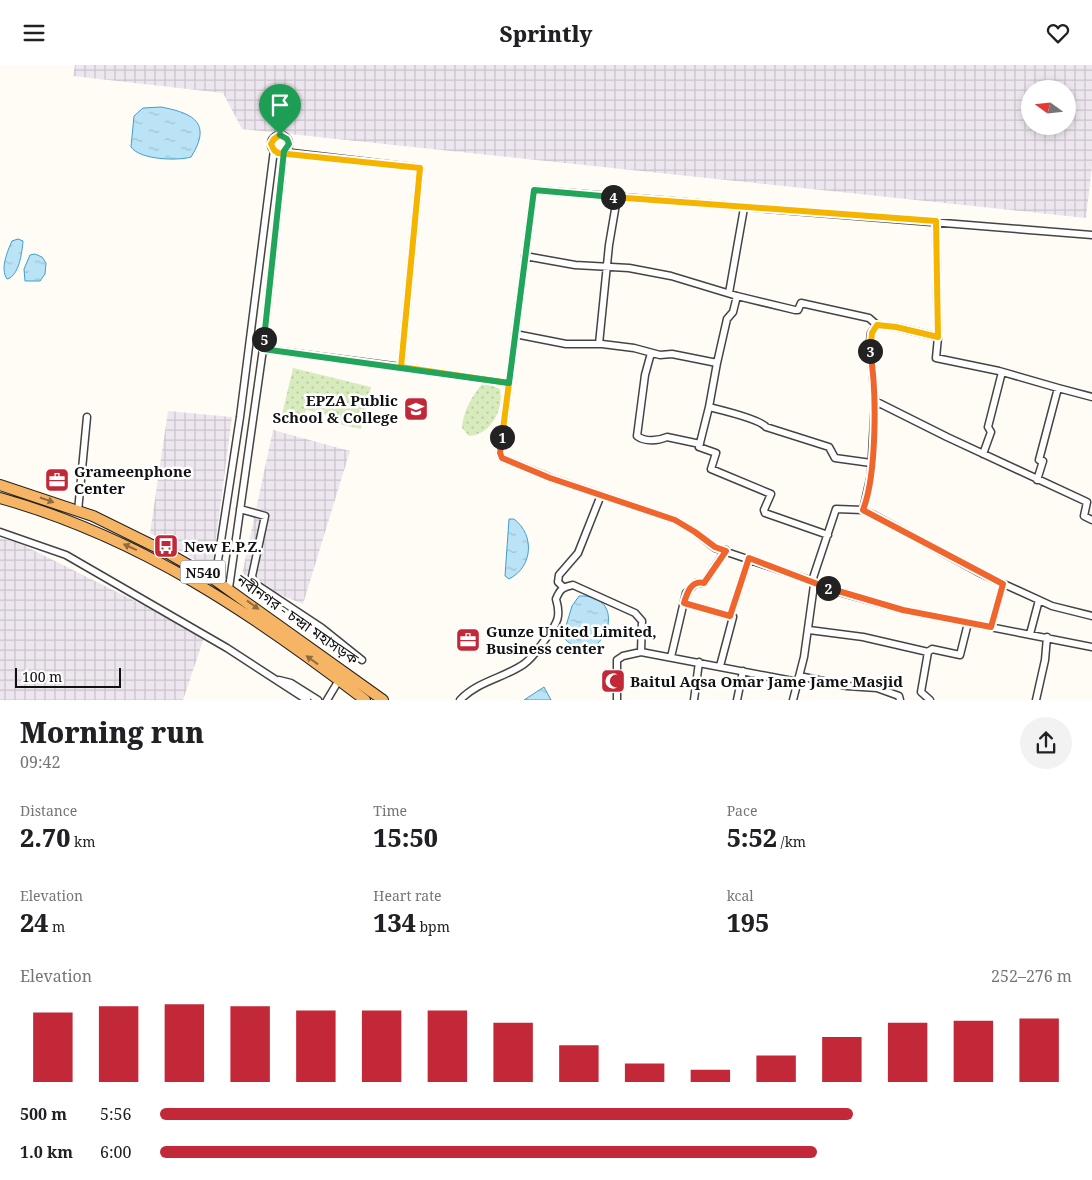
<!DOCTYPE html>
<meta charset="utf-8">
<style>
:root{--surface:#fff;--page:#f2f2f2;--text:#202124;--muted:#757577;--accent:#c22838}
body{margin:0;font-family:"Noto Serif","Noto Sans Bengali",serif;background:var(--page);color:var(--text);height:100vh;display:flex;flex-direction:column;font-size:19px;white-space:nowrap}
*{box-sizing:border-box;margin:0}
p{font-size:16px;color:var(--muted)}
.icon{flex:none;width:28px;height:28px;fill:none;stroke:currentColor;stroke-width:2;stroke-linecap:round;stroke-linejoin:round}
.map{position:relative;height:635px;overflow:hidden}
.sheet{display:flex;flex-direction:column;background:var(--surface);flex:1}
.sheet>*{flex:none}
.needle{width:32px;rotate:285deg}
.tools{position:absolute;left:1021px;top:15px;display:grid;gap:10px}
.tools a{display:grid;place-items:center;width:55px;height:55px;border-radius:50%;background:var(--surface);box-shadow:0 2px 8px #0003;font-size:25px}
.scale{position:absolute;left:15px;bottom:12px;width:106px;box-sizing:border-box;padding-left:5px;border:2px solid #111;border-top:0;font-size:14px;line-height:18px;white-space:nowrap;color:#111;-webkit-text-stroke:4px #fff;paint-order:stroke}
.pin{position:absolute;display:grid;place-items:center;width:42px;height:42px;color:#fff;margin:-51px -21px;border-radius:50% 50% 50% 0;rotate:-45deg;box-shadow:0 0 5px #0007}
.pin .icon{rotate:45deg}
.km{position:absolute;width:25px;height:25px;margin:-12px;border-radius:50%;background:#222;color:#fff;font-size:14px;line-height:25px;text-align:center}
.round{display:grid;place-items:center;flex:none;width:52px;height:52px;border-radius:26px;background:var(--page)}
.head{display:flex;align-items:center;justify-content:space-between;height:85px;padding:0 20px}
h1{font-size:28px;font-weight:800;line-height:38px}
.metrics{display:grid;grid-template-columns:repeat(3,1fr);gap:8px;height:85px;padding:5px 20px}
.metrics div{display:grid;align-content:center}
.metrics b{font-size:25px;font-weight:800}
.metrics small{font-size:14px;font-weight:400}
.metrics p{font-size:14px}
.chart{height:140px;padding:10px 20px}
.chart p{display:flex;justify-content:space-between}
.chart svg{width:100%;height:90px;margin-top:5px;stroke:var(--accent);stroke-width:6}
ul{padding:0 20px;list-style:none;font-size:16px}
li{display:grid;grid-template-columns:80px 60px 1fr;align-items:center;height:38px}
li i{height:12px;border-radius:6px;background:var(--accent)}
header{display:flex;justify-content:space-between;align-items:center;height:65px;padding:0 20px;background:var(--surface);font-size:22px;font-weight:800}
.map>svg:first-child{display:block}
.industrial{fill:url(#industrial-grid);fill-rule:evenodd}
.park{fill:url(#park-dots)}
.water{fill:url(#water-ripples);stroke:#409ece}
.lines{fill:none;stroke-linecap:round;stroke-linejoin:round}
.minor-casing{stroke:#444;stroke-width:9}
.trunk-casing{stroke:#222;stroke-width:12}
.minor{stroke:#fff;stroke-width:6}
.trunk{stroke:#f6b465;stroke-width:10}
.oneway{fill:#8f6b3f}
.split-1-casing{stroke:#fff;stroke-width:10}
.split-2-casing{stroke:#fff;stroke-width:10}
.split-3-casing{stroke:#fff;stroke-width:10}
.split-4-casing{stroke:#fff;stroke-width:10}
.split-5-casing{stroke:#fff;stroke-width:10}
.split-6-casing{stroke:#fff;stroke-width:10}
.split-1{stroke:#f5b400;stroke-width:6}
.split-2{stroke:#f0652b;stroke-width:6}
.split-3{stroke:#f0652b;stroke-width:6}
.split-4{stroke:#f5b400;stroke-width:6}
.split-5{stroke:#22a559;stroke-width:6}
.split-6{stroke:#22a559;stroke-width:6}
.labels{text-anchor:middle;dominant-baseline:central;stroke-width:5;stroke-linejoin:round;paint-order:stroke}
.shield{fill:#fff;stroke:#585858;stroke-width:1}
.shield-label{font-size:14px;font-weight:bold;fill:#111}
.poi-label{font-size:15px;font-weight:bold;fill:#111;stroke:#fff;text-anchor:start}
.street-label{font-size:15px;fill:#111;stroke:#fff}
</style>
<header><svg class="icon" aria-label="menu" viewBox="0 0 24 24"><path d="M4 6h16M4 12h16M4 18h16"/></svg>Sprintly<svg class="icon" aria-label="heart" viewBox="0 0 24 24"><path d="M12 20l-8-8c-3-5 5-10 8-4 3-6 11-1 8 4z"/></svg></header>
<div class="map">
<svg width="1092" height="635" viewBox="0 0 1092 635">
<defs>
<pattern id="industrial-grid" width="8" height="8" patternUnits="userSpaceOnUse" patternTransform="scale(1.25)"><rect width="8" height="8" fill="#ede6ef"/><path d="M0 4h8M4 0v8" fill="none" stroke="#cac4cc"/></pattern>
<pattern id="park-dots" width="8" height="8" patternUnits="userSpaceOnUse" patternTransform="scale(1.25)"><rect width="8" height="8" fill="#d7ebbd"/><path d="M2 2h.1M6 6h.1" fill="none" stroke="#b8c8a1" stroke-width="1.8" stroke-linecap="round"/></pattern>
<pattern id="water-ripples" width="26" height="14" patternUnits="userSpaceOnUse" patternTransform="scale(1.25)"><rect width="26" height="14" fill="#bae3f6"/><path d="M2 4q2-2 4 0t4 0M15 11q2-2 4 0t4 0" fill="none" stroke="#9fc2d2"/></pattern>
</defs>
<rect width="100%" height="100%" fill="#fffcf5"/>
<!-- industrial -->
<path class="industrial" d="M75,0H1092V101L1086,153L242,64L223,28L73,11ZM1030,24H1068V61H1030Z
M168,346L232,352L212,505L150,468Z
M273,365L350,386L303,539L241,514Z
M0,473L19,478L163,550L204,573L183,635H0Z"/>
<!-- park -->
<path class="park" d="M293,303L371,322L361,364L330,357L331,351L306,345L303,359L281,354Z
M486,318L500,324C504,344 491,370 469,371L462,363C463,346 472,331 482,319Z"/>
<!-- water -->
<path class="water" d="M161,42C192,48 213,57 191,92C178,96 140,95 131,82L134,51L143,43Z
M18,174L23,176C22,188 19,211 7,214C0,204 7,187 12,176Z
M35,189L42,192L46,198L45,209L40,216H25L24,204L30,190Z
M509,454H514C535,470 533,502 509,514L505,511Z
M579,531C622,529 612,578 587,584C578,582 568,580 563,571L572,541Z
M544,622L551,635H524Z"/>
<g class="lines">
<defs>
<path id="minor" d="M271 79a9 9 0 1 1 18 0a9 9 0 1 1-18 0Z
M525,191L575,200L629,203L671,211L737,231
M729,228L744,143
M515,269L566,279H602L634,283L660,290L672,289L717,298L727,254L733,247L737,231L795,245H798L801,238L869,253L877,260
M938,272L936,293L999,306L1058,323L1039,395L1043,396L1037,415
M599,279L609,180L617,133
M651,288L645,310L637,371C645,377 658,376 667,372L700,379
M717,298L709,342C721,345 760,354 766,362L829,382L835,393L871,398
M401,302L509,318L534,125L1092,170
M509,318L500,388L502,393L551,413L675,455L695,467L715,483L812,516L836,444L863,445L872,449L982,509L1052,541L1092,551
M1058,323L1092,332
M875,336L947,372L1087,437L1084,451L1092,455
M709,342L699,382L716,388L711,404L771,429L764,445L765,448L828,470
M983,389L991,367L988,362L1002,307
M240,444L265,451L252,511L254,518L322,563L362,595
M863,445L871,410L875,336L870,276L871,268L877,260L896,262L938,272L936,156
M78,446L87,352
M0,467L66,490L227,583L307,635
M215,515L240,352L274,85
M814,520L903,545L1092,582
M563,522L558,517L559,510L578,488L601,430
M229,523L263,284L284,87L420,103L401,302L263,284
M684,538L730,551
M991,562L1003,519
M809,565L863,572L928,587L921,627L930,635
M1030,569L1039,535
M928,587L932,584L960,590L968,558
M671,592L686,528L696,518H704L726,485
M720,601L733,552L730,551L749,493
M799,611L847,621L877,623L899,631L900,635
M279,615L291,618L318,635
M327,635L339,615
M460,635C478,616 504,613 524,599C534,592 540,581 547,572C558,557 561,551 556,534C560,524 563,522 573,520L635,548L642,556L641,587L798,617
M617,635V595L623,591L641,587
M694,635L699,597
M737,635L743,606
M793,635L804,592L814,520L812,516
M1036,635L1045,595L1047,572"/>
<path id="trunk" d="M0,420L93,451L164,486L215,515L383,635
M0,433C139,472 252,548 365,635"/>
</defs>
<!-- minor casing -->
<use href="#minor" class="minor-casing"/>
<!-- trunk casing -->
<use href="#trunk" class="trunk-casing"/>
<!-- minor -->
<use href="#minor" class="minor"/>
<!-- trunk -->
<use href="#trunk" class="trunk"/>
</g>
<!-- one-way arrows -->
<defs><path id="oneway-solid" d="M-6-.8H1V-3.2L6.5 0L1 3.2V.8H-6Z" transform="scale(1.25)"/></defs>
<g class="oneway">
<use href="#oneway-solid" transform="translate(47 435) rotate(19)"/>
<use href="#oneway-solid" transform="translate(130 482) rotate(-156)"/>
<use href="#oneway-solid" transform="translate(253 540) rotate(36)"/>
<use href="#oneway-solid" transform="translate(312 595) rotate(-144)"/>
</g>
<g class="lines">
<defs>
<path id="split-1" d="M280,70L274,74L271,79L274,85L278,88L420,103L401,302L509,318L502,372"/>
<path id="split-2" d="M502,372L500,388L502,393L550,413L675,455L695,467L715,482L726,486L704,518C691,515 687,528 684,538L730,551L749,493L828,523"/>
<path id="split-3" d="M828,523L903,545L991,562L1003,519L863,445C877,409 877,325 870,286"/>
<path id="split-4" d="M613,132L936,156L938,272L896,262L877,260L872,268L870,286"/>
<path id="split-5" d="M264,274L263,284L509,318L534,125L613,132"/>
<path id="split-6" d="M264,274L284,86L289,79L287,74L280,70"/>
</defs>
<!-- split-1 casing -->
<use href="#split-1" class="split-1-casing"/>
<!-- split-2 casing -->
<use href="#split-2" class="split-2-casing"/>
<!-- split-3 casing -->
<use href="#split-3" class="split-3-casing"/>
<!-- split-4 casing -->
<use href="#split-4" class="split-4-casing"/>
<!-- split-5 casing -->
<use href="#split-5" class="split-5-casing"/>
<!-- split-6 casing -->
<use href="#split-6" class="split-6-casing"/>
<!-- split-1 -->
<use href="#split-1" class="split-1"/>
<!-- split-2 -->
<use href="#split-2" class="split-2"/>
<!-- split-3 -->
<use href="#split-3" class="split-3"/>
<!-- split-4 -->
<use href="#split-4" class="split-4"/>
<!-- split-5 -->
<use href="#split-5" class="split-5"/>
<!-- split-6 -->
<use href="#split-6" class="split-6"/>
</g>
<!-- icons -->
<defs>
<symbol id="university-square" viewBox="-11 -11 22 22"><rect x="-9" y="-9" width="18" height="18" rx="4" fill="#c22838" stroke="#fff"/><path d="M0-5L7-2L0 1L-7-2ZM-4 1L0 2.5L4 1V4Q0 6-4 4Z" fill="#fff"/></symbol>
<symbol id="office-square" viewBox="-11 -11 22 22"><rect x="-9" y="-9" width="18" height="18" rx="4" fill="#c22838" stroke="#fff"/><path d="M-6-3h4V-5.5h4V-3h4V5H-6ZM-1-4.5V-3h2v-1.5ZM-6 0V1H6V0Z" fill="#fff"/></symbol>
<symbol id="bus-square" viewBox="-11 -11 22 22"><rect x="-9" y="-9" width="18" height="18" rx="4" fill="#c22838" stroke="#fff"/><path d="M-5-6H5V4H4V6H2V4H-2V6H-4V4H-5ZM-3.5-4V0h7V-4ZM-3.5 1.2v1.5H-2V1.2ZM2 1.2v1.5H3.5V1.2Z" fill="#fff"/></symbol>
<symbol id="mosque-square" viewBox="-11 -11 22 22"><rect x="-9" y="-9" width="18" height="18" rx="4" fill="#c22838" stroke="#fff"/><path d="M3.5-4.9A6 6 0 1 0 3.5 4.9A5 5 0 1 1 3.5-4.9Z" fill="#fff"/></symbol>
</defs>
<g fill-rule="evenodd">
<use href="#university-square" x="402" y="330" width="28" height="28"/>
<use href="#office-square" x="43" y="401" width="28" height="28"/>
<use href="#bus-square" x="152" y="467" width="28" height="28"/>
<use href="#office-square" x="454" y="561" width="28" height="28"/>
<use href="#mosque-square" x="599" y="602" width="28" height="28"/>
</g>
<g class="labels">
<!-- shield labels -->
<rect class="shield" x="180.5" y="495.5" width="45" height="23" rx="4"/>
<g class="shield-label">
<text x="203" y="507">N540</text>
</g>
<!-- poi labels -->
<g class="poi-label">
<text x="398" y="335" text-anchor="end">EPZA Public<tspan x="398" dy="17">School &amp; College</tspan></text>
<text x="74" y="406">Grameenphone<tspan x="74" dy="17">Center</tspan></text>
<text x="184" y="481">New E.P.Z.</text>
<text x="486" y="566">Gunze United Limited,<tspan x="486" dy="17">Business center</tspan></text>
<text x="630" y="616">Baitul Aqsa Omar Jame Jame Masjid</text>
</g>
<!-- street labels -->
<g class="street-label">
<text transform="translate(298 554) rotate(35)">নবীনগর - চন্দ্রা মহাসড়ক</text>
</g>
</g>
</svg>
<div class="tools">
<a><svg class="needle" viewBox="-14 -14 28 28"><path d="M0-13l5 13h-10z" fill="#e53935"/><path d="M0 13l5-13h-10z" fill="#757577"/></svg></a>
</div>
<div class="scale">100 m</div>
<div class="pin" style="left:280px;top:70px;background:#1e9e55"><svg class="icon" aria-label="arrive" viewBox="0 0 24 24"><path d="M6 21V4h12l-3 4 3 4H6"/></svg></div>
<b class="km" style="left:502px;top:372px">1</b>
<b class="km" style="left:828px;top:523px">2</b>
<b class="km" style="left:870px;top:286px">3</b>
<b class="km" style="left:613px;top:132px">4</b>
<b class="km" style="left:264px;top:274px">5</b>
</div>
<section class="sheet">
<div class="head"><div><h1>Morning run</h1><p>09:42</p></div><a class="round"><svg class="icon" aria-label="share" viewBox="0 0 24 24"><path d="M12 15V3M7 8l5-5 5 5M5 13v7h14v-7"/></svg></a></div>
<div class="metrics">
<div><p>Distance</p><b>2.70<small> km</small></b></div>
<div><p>Time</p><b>15:50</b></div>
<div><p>Pace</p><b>5:52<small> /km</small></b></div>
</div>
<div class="metrics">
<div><p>Elevation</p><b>24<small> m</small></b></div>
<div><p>Heart rate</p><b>134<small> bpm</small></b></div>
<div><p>kcal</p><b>195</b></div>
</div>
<div class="chart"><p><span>Elevation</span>252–276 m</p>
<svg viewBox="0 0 160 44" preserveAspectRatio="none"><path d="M5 44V10M15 44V7M25 44V6M35 44V7M45 44V9M55 44V9M65 44V9M75 44V15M85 44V26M95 44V35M105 44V38M115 44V31M125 44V22M135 44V15M145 44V14M155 44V13"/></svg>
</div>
<ul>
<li><b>500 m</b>5:56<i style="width:76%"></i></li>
<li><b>1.0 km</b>6:00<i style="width:72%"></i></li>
</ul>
</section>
